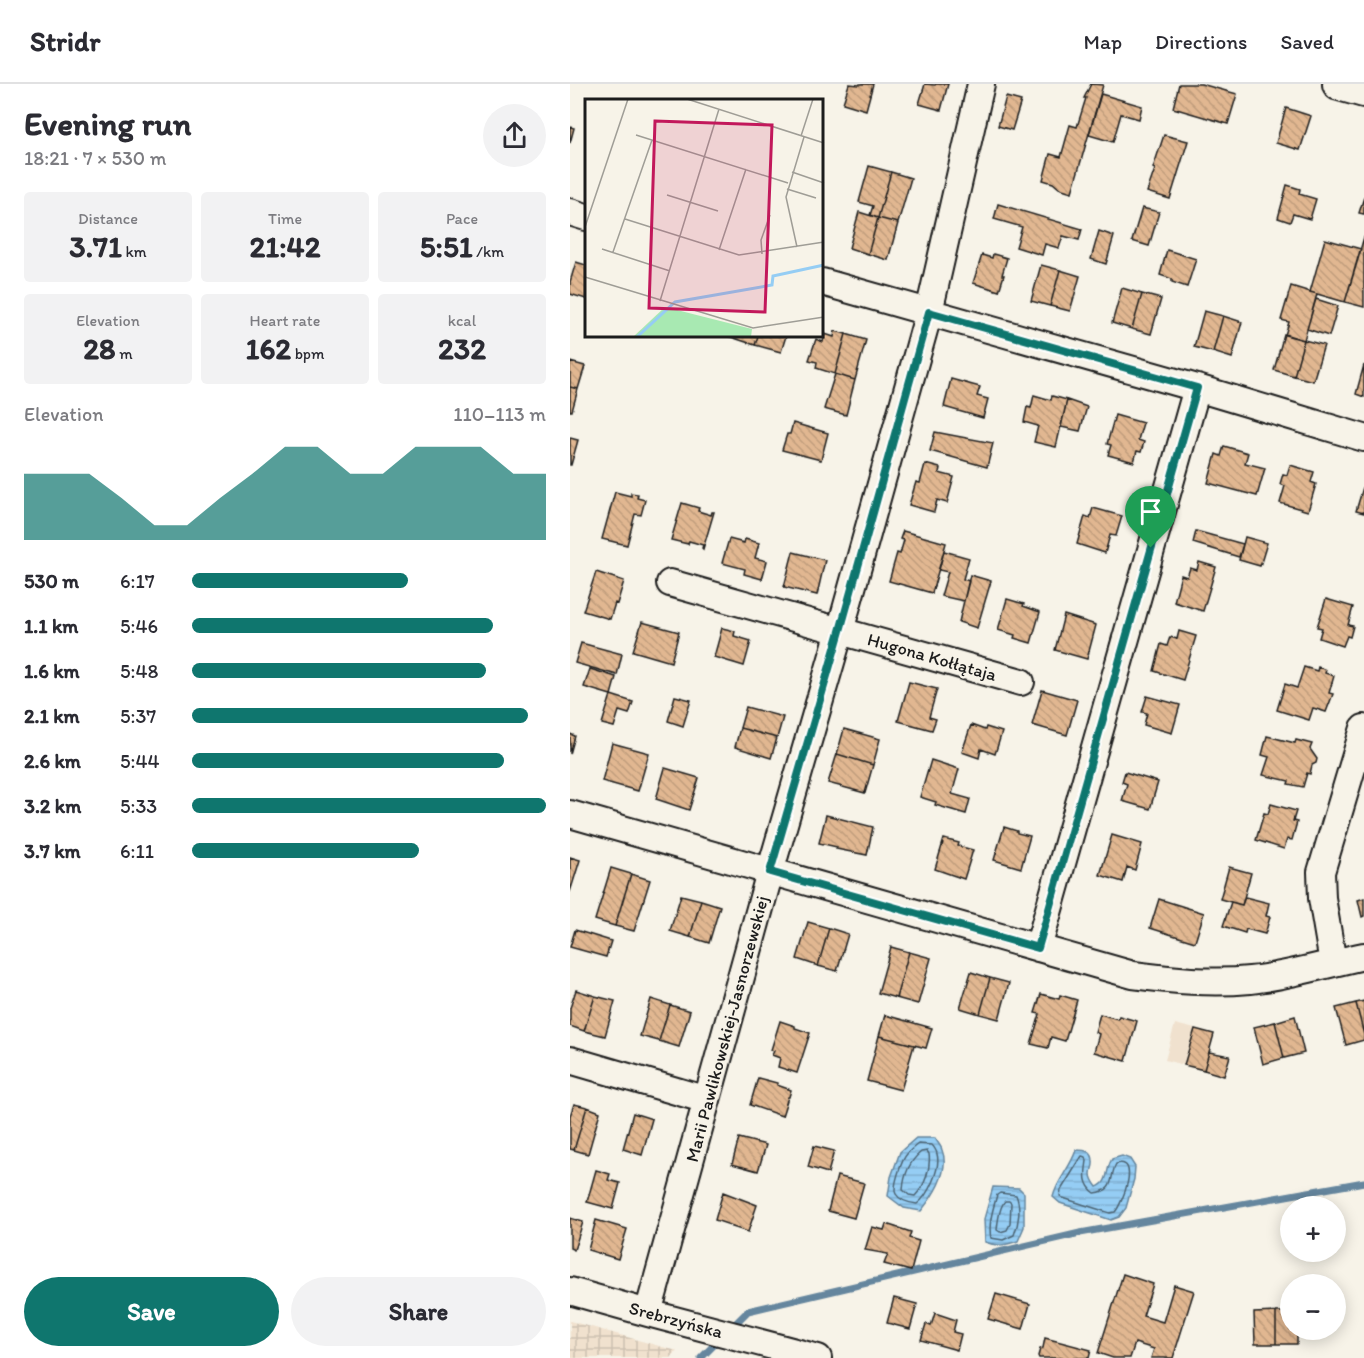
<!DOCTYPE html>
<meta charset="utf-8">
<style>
:root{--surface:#fff;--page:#f2f2f3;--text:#2b2b33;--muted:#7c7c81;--line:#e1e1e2;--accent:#0f766e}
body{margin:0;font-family:Itim,sans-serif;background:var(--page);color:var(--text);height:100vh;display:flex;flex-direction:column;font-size:22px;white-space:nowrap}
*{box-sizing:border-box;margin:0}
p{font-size:20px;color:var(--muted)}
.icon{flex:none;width:33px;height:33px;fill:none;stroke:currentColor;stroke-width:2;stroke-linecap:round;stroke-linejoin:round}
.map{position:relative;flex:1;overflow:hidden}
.side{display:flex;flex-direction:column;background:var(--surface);width:570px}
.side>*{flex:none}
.fabs{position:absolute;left:710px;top:1112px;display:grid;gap:12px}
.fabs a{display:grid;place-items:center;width:66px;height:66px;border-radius:50%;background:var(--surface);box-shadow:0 3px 15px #0003;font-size:30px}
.pin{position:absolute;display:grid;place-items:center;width:51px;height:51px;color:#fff;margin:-62px -26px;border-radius:50% 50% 50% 0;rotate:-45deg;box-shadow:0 0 6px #0007}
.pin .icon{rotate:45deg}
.round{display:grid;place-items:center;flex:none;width:63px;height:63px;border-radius:32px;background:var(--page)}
.headline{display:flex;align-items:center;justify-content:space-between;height:102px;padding:0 24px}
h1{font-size:33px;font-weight:800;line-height:45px}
.metrics{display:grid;grid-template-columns:repeat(3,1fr);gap:9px;height:102px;padding:6px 24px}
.metrics div{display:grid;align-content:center;border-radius:6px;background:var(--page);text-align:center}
.metrics b{font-size:30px;font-weight:800}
.metrics small{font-size:16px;font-weight:400}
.metrics p{font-size:16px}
.chart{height:168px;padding:12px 24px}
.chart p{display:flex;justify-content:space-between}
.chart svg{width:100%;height:108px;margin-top:6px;fill:var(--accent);opacity:.7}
.cta{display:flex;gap:12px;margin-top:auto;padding:12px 24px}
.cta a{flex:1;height:69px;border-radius:36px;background:var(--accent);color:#fff;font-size:24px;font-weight:800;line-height:69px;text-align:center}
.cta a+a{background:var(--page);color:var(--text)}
ul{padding:0 24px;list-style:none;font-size:20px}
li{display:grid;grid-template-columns:96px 72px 1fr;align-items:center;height:45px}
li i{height:15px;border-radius:8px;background:var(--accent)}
header{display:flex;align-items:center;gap:36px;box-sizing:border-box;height:84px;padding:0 30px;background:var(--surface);border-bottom:2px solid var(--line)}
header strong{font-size:28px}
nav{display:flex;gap:33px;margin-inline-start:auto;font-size:21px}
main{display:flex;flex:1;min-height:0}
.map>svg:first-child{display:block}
.built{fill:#f0e1ce}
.industrial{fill:url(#industrial-grid)}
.water{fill:url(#water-rules);stroke:#65869e;stroke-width:1.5}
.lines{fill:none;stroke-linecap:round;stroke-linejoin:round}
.shore{stroke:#4c6372;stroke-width:1.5}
.stream{stroke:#65869e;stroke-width:7}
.building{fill:url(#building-back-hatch);stroke:#1c1c1c;stroke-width:1.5}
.minor-casing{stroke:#1c1c1c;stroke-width:30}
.tertiary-casing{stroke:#1c1c1c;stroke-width:36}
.minor{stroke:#f7f3e8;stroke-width:26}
.tertiary{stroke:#f7f3e8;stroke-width:32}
.route-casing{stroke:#fff;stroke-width:12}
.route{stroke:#0f766e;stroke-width:8}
.labels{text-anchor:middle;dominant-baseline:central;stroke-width:4.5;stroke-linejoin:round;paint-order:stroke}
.street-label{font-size:18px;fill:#1c1c1c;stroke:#f7f3e8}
.inset-river{fill:none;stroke:#95cdf4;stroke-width:3}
.inset-road{fill:none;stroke:#9f9d96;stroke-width:1.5}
.view{fill:#c2185b;fill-opacity:0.15;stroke:#c2185b;stroke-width:3}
.inset-edge{fill:none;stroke:#1c1c1c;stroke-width:3}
</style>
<header>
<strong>Stridr</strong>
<nav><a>Map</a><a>Directions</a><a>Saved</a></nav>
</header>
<main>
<section class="side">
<div class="headline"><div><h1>Evening run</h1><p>18:21 · 7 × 530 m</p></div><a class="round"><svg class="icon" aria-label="share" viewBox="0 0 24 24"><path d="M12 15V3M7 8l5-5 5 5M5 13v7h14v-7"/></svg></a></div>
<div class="metrics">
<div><p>Distance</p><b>3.71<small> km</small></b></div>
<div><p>Time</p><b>21:42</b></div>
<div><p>Pace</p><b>5:51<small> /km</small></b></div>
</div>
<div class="metrics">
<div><p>Elevation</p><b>28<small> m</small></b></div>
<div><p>Heart rate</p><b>162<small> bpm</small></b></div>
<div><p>kcal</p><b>232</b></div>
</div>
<div class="chart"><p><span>Elevation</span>110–113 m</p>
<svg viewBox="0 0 160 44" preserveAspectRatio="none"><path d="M0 44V17L10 17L20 17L30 27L40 38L50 38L60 27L70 17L80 6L90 6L100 17L110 17L120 6L130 6L140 6L150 17L160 17V44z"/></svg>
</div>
<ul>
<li><b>530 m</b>6:17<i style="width:61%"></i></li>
<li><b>1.1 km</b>5:46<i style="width:85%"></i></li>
<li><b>1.6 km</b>5:48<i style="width:83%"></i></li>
<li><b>2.1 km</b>5:37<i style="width:95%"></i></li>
<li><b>2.6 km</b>5:44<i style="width:88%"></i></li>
<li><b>3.2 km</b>5:33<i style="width:100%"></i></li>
<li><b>3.7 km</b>6:11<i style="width:64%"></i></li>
</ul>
<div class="cta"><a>Save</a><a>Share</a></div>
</section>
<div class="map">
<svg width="794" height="1274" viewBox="0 0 794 1274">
<defs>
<pattern id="industrial-grid" width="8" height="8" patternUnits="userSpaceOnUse" patternTransform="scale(1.5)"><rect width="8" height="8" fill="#f0e1ce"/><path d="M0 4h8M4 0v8" fill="none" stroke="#cdc0b0"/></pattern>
<pattern id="water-rules" width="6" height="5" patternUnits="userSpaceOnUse" patternTransform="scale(1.5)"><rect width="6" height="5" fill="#95cdf4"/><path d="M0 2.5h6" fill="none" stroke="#80afd1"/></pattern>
<pattern id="building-back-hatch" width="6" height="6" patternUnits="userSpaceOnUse" patternTransform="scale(1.5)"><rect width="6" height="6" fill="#e1b791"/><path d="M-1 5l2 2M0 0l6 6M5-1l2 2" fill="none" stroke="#c09d7c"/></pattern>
</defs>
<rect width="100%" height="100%" fill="#f7f3e8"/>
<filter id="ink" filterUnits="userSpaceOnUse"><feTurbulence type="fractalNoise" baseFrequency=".0167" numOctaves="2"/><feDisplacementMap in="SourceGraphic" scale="12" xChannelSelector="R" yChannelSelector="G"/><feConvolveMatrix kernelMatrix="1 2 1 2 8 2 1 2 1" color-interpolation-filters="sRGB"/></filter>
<g filter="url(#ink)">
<!-- built -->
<path class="built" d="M605,940L625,945L614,981L595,976Z"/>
<!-- industrial -->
<path class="industrial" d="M0,1237L107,1267L101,1274H0Z"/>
<!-- water -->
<path class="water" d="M346,1054H365C367,1058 371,1062 372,1066C380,1086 363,1112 351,1127L334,1124L318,1112L321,1093L330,1068Z
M506,1066C516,1066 524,1067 523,1080C523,1083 521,1086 521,1090C521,1095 524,1099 527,1103C540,1098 535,1086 542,1075L552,1072L560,1075L565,1083L564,1095L556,1124L549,1133L541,1136L490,1119L483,1113C487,1096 501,1083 506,1066Z
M423,1103L449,1104L454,1109V1143L448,1157C436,1161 427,1163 415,1158L414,1135Z"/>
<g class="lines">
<!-- shore -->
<path class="shore" d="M348,1060L362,1061C364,1063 367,1068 367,1070C371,1084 358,1112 347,1120C339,1119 330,1117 326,1110C322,1104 332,1075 337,1070C340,1066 344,1063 348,1060Z
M351,1068L357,1067L359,1070C361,1084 355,1102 345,1112L339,1111L333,1106C334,1091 339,1078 351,1068Z
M512,1072L515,1073L517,1077C515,1090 513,1100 525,1109C546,1107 539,1093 546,1080C571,1073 552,1120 545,1128L540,1129L493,1114L490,1112L491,1106Z
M430,1109L446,1111C451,1123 449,1139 444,1151L433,1156L421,1154C418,1140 423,1125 427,1111Z
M435,1117H439L441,1119L440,1140L437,1146L430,1148L427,1146C428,1137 429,1123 435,1117Z"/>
<!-- stream -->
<path class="stream" d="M160,1245L178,1227L510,1149L794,1098
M131,1274L150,1255"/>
</g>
<!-- building -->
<path class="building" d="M279,0L289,1L290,0H303L296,26L273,19Z
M355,0L365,1L366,0H378L371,26L349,20Z
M521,0L533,1L502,108L489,104L483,99L473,96L480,70L491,73L500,41L507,43L516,14H514Z
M609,0H631L667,10L658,40L603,24Z
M531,10L572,22L569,35L551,30L543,58L519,51Z
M436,13L451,17L442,46L428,42Z
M716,24L741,32L730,66L706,59Z
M0,43L4,44L0,59Z
M594,51L618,57L600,115L577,108L585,85L583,84Z
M299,82L321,88L308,134L300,131L303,122L289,118Z
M321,88L341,94L328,139L308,134Z
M717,101L730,105L729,110L746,115L740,135L723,130L720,138L708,134Z
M794,113V130L789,129Z
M428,120L512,145L509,156L493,152L489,164L475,160L472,171L446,163L452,143L424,135Z
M572,124L589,128L579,162L562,157Z
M289,128L308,134L298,170L279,164Z
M308,134L328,139L318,176L298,170Z
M529,147L544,152L536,180L521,175Z
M794,153V223L775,218Z
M755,155L791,165L775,218L740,208Z
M597,166L626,175L617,203L602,198V195L590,191Z
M423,170L437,174L432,191H434L429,207L403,199L412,171L422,174Z
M6,178L16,181V215L0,210V198Z
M471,181L490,186L480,222L461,217Z
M490,186L510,192L500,227L480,222Z
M721,202L747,210L734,256L715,251L719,238L711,236Z
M552,204L572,210L562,245L542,239Z
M572,210L591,215L581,250L562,245Z
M746,215L768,222L759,252L737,245Z
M634,227L653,232L643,268L624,263Z
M653,232L672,238L662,274L643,268Z
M265,247L276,250L265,290L246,284L247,278L239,276L246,255L253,258L255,250L264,253Z
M276,250L296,256L285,296L265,290Z
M714,250L734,256L724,292L704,286Z
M158,252H188L185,261Z
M188,252H216L211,268L185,261Z
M734,256L754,261L743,297L724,292Z
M0,278L15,282L8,305L0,303Z
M794,281V313L786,310Z
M265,290L285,296L276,331L254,325Z
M381,295L410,303L407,312L418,315L413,334L374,323Z
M0,303L8,305L2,327H0Z
M464,311L481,316L482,312L497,316L486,363L464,358L468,342L454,338L457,323L461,324Z
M497,316L517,323L510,347L491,343Z
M545,331L573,339L568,356L574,358L571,368L567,367L564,378L538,371L541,361L537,360Z
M223,339L258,349L251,376L212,366L217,350H220Z
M365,348L423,359L417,383L360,367Z
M0,354L8,356L1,381H0Z
M654,362L678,369L675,379L695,384L687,412L638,399L646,370L651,372Z
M355,380L370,384L369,389L384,393L377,419L367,416L364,428L339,421L346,398L350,399Z
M720,381L744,388L741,398L746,400L738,427L710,419L715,402L710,400L713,390L717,391Z
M794,400V429L786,427Z
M45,408L61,412V409L68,410L67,414L75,416L71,431L65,430L57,461L32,455Z
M112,419L129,424L128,427L141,431L142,428H144L133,465L132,464L133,461L119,457L118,460L101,456Z
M523,424L552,432L546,452L540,451L535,469L507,460L515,432L520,434Z
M333,447L376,459L362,509L319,497L327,469L330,470L334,456L330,455Z
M626,447L673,460L669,473L623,459Z
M675,453L697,459L690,482L669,476Z
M159,455L174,459L175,455L189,459L185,474L197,477L192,495L174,490L175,485L152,479Z
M374,467L399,474L393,495L399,497L394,517L371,512L378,488L369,486Z
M223,468L255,476L247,511L214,503Z
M629,478L646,483L633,527L604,518L611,491L617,493L620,484L627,486Z
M26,488L54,497L47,520L45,519L40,535L13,527Z
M400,491L421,497L407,544L389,538Z
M437,515L454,520L453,522L470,528L461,559L444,554L445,551L428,546Z
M756,515L783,523L778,541L783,542L780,553L777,552L773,562L749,554L752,544L747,543Z
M494,531L526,541L517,575L485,566Z
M72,538L109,548L101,578L63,567Z
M152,544L165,547L164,552L181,557L174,582L144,573Z
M609,547L626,552L613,596L584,587L591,560L597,562L600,553L607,555Z
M11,559L52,570L47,591L5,579Z
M734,583L747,587L748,583L756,586L755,589L764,592L759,609L763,610L756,628L743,624L739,636L707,626L715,600L727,604Z
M20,585L46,593L41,611L14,603Z
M339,598L367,605L359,633L366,635L362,646L328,637Z
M472,606L507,616L497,651L462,641Z
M41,611L63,618L59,630L49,627L44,643L32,640Z
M105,612L121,616L113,642L98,637Z
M577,612L610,621L602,649L574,641L577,629L572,628Z
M176,623L213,633L207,654L170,644Z
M401,641L415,646L416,643L432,648L425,670L411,665L409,674L392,668Z
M170,644L207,654L201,674L165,663Z
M274,645L310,655L303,681L267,670Z
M0,650L5,652L0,670Z
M697,652L725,659L726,656L742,660L740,665L747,675L746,679L742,681L740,690L737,689L733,703L718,700L719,697L693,691L699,673L692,671Z
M42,659L79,669L68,707L32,697Z
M267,670L303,681L295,709L258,699Z
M361,676L389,685L382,710L400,715L396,730L365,721L366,718L350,713Z
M95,684L129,694L119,726L86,715Z
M555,688L588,698L580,725L552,717L557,700L552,698Z
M701,720L726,727L723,737L727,738L722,756L717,755L714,765L686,756L694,729L698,730Z
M256,731L303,743L297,771L266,765L267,763L249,759Z
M434,743L447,747V749L460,752L451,784L424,776Z
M542,751L572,760L565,786L557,783L553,798L530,791Z
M374,755L389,759L388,762L403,766L394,795L365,785Z
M0,773L10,776L0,808Z
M659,783L681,789L672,821L650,815Z
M41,784L61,790L45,842L25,836Z
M61,790L80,796L64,847L45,842Z
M111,811L131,816L120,853L100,847Z
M675,813L699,819L696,832L700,833L695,850L676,845L675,849L653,842L661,818L672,821Z
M794,814V832L792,833L788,816Z
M589,815L634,829L625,858L580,844Z
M131,816L150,822L139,859L120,853Z
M238,838L259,844L248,882L227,875Z
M259,844L278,850L267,887L248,882Z
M5,846L41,857L36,873L0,863Z
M321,863L339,868L326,914L308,909Z
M339,868L361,874L348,920L326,914Z
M401,888L420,894L410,930L390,924Z
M420,894L439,899L429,935L410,930Z
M6,906L25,912L14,947L0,942V924Z
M471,910L489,915L490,911L507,916L495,957L481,953L478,964L461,960L470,930L465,929Z
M25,912L45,917L35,952L14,947Z
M81,915L100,921L89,957L70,952Z
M794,917V951L786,919Z
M786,919L794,951V956L776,961L766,924Z
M100,921L120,927L109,963L89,957Z
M530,930L548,935L549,932L567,937L556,977L524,968L529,950L525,948Z
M315,931L362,944L356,964L309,952Z
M725,932L734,969L714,974L705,938Z
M210,937L225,942V944L240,949L227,989L208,983L210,974L202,971L204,967L201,966Z
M705,938L714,974L693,980L684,943Z
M625,945L644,950L634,986L614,981Z
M309,952L344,961L331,1006L297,997Z
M639,968L660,972L654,992L634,986Z
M188,994L207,999V1001L221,1006L219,1013H218L212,1032L180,1021Z
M4,1020L17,1023L4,1066L0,1065V1032Z
M17,1023L30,1028L18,1070L4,1066Z
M63,1029L82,1035L72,1071L53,1065Z
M169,1054L196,1061L188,1087L162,1080Z
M244,1062L264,1067L258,1089L238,1083Z
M26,1086L40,1090L38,1096L50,1099L43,1125L17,1118Z
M267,1092L294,1099L284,1134L258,1127Z
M153,1108L187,1121L178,1148L162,1143L163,1142L145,1136Z
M0,1134L13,1138L4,1166L0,1164Z
M26,1136L57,1145L48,1175L18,1166Z
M316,1140L341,1148L339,1154L349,1157L341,1187L314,1180L318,1170L295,1166L302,1143L314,1146Z
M553,1190L583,1200L573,1232L593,1238L604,1201L624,1207L603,1274H581L584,1265L565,1259L560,1274H543L528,1269Z
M426,1210L460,1220L453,1245L418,1235Z
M324,1214L347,1220L340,1245L317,1239Z
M706,1228V1260H685L684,1229Z
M706,1228H720V1245H727V1260H706Z
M365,1229L386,1236L383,1248L391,1250L387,1266L351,1256L356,1240L361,1242Z
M475,1254L521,1266L519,1274H469L468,1272L470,1265L473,1264Z"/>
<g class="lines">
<defs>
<path id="minor" d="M0,128L16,133
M252,198L627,304L794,354
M100,499L451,598
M0,730L563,891C602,896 641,900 680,896C718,892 756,880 794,872
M468,864L627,304
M763,879L752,814L751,788L794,644
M0,976L137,1016
M0,1207L78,1229L248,1274
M78,1229L200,788L270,547L359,228L411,0"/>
<path id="tertiary" d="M769,0L794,7"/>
</defs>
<!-- minor casing -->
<use href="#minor" class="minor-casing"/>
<!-- tertiary casing -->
<use href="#tertiary" class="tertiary-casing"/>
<!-- minor -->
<use href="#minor" class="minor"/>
<!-- tertiary -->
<use href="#tertiary" class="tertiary"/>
</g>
</g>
<g class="lines" filter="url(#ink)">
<defs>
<path id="route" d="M359,228L627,304L468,864L200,788L270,547Z"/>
</defs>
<!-- route casing -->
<use href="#route" class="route-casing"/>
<!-- route -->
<use href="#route" class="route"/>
</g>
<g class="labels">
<!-- street labels -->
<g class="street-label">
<text transform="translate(362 573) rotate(16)">Hugona Kołłątaja</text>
<text transform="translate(157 945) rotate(-75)">Marii Pawlikowskiej-Jasnorzewskiej</text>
<text transform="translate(106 1236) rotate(15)">Srebrzyńska</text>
</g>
</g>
<!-- overview -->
<g transform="translate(15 15)">
<rect width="238" height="238" fill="#f7f3e8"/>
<path d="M80,208L167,230L166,238H48Z" fill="#a8e9b2"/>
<path class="inset-river" d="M52,238L90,203L187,186L188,177L239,166"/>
<path class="inset-road" d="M102,0L239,44M51,36L203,84M216,37L228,0M207,73L239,84M202,90L231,99M82,96L133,112M40,120L154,156L239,143M0,128L43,0M212,148L201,98L219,38M17,150L85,172M134,151L161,70M28,153L67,41M177,155L176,141L185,116M0,178L168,229L239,218M75,202L134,10"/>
<path class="view" d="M70,22L187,26L180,213L64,209Z"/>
<rect width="238" height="238" class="inset-edge"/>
</g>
</svg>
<div class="fabs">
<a>+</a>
<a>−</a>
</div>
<div class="pin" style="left:581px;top:464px;background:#1e9e55"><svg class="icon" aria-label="arrive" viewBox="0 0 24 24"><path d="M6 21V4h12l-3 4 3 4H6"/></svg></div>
</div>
</main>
